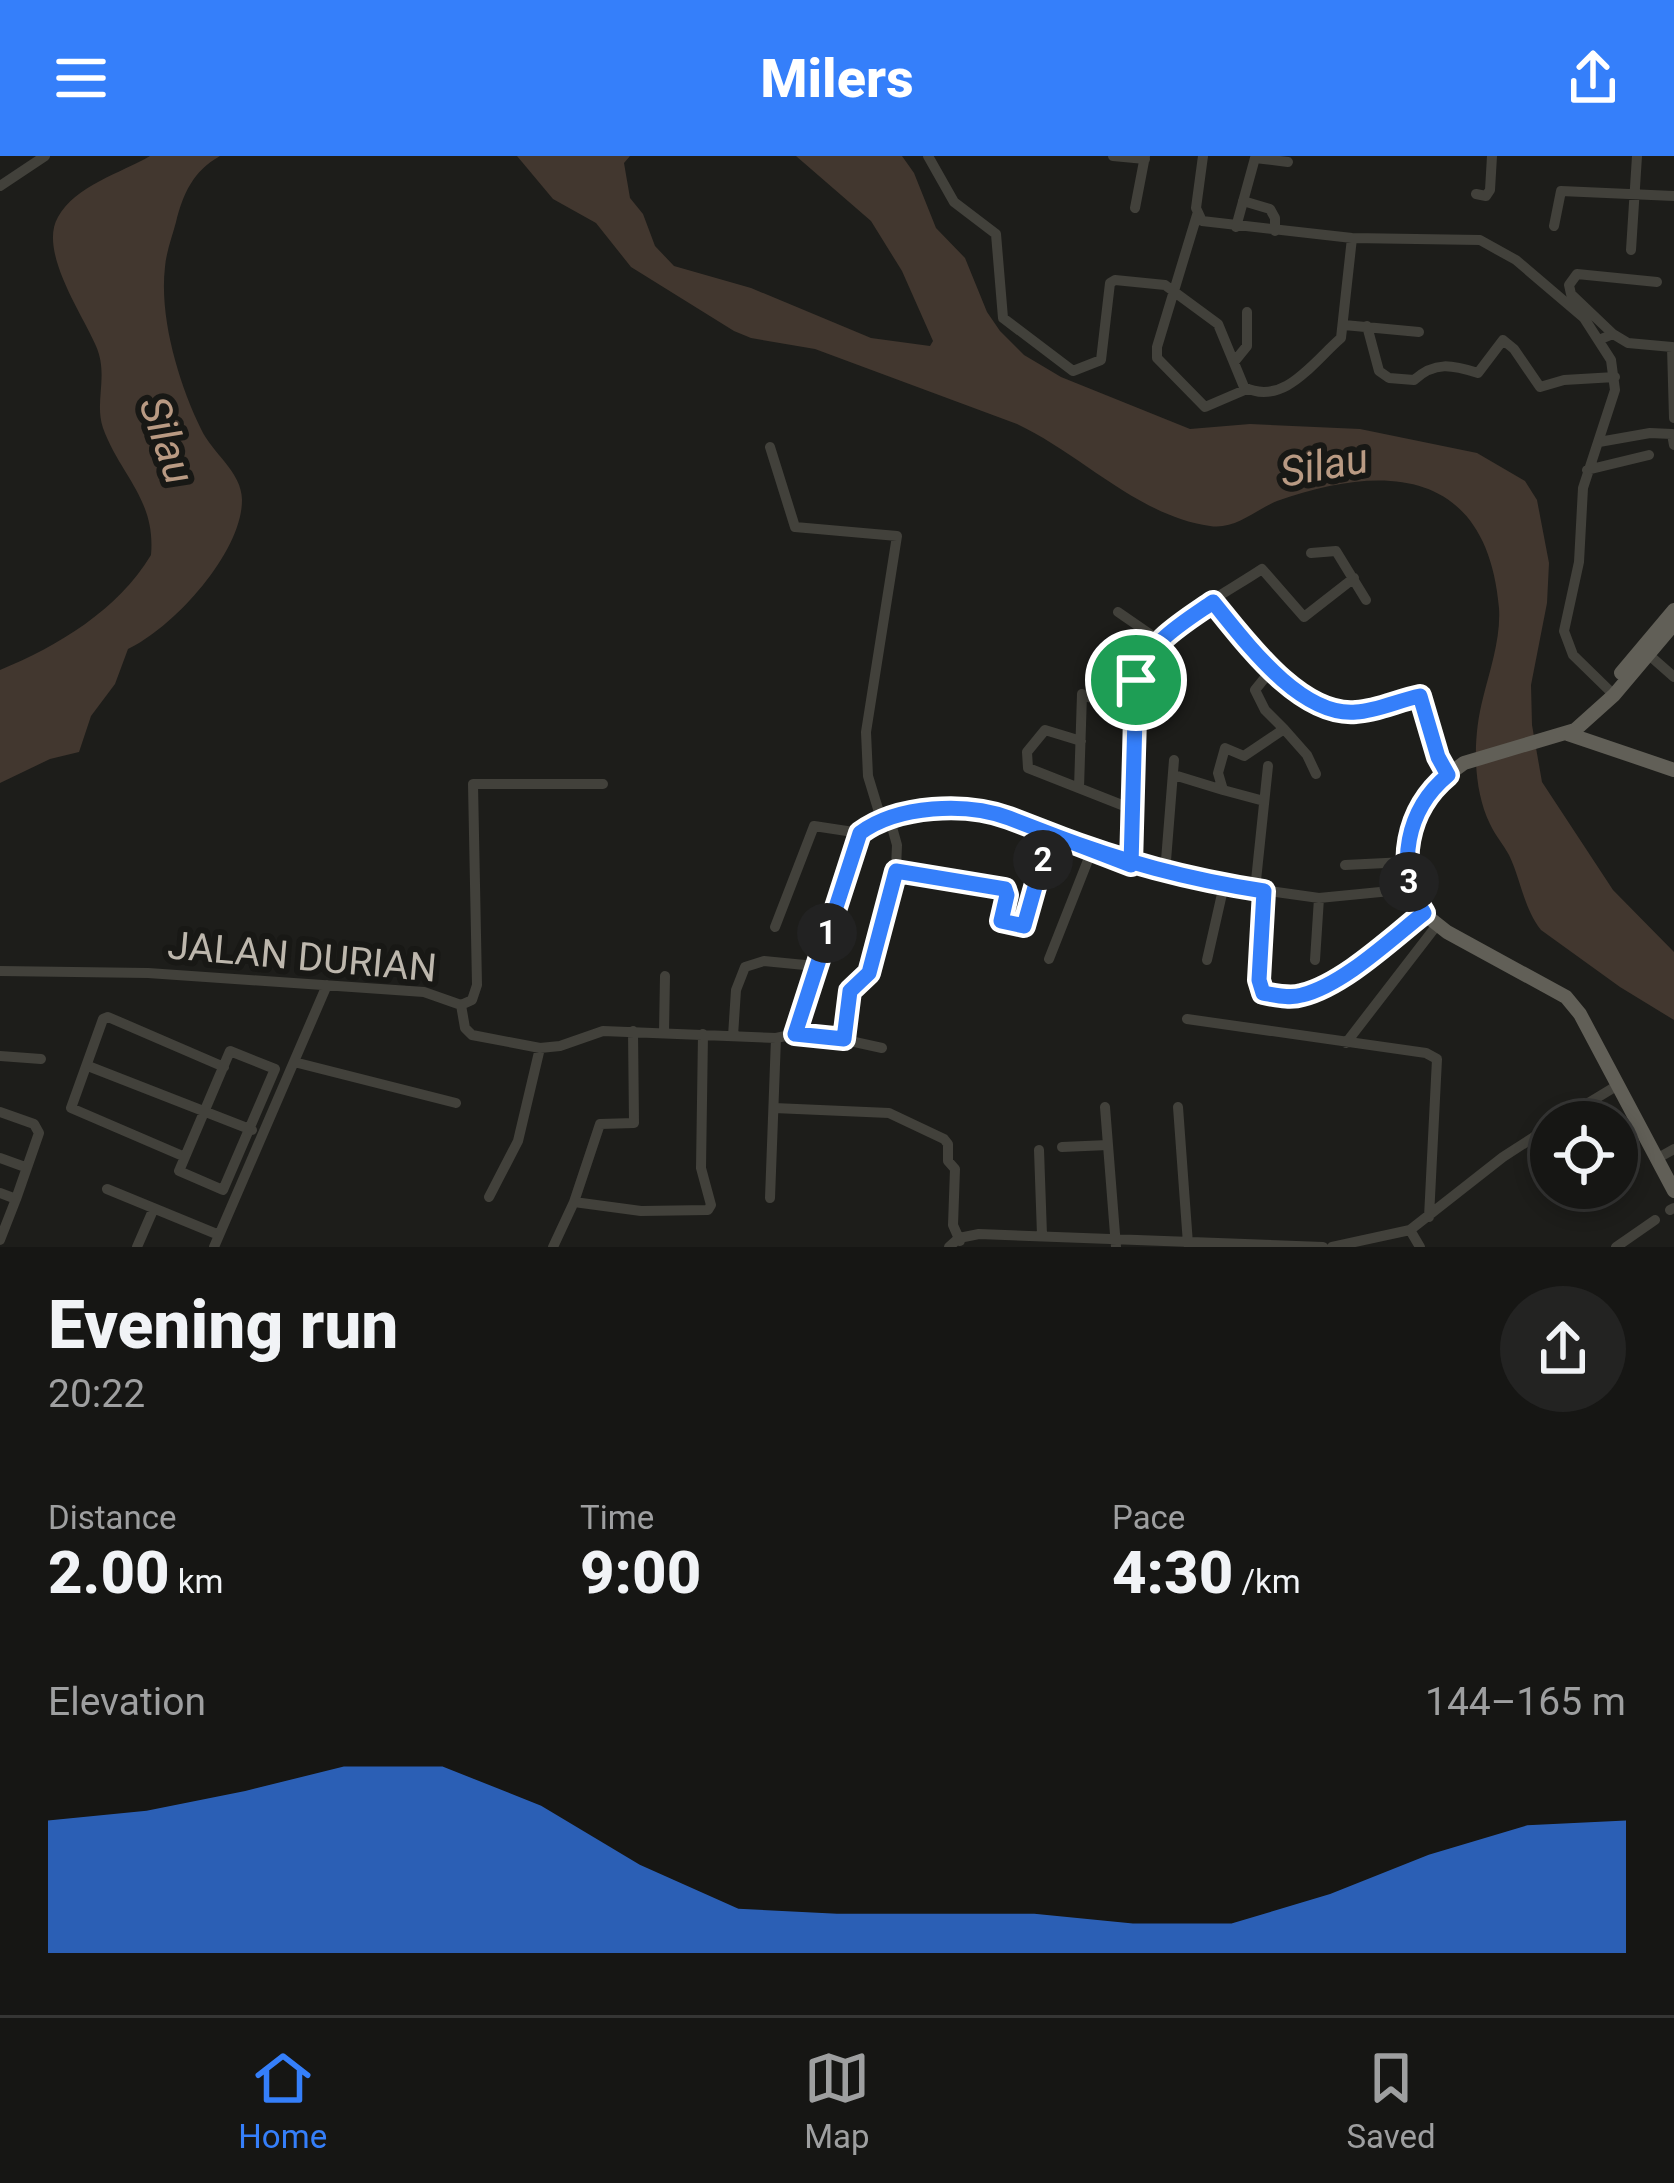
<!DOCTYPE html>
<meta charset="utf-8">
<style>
:root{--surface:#161614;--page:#232322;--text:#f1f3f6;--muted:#9e9fa0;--line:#353534;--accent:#357ffa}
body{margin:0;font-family:Roboto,sans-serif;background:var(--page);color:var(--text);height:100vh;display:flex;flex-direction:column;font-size:45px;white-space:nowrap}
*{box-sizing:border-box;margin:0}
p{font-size:39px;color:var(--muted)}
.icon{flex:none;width:66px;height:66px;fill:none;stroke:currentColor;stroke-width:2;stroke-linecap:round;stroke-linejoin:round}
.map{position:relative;height:1091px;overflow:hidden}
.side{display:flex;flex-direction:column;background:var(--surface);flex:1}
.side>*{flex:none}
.buttons{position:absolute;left:1530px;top:945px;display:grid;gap:24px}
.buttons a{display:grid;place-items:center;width:108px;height:108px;border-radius:50%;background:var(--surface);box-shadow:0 6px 18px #0003,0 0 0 3px var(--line);font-size:60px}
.pin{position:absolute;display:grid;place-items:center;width:102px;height:102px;color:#fff;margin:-51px;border:6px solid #fff;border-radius:50%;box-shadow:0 3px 12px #0007}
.km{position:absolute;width:60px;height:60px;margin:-30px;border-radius:50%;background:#222;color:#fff;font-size:33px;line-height:60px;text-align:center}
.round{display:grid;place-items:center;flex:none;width:126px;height:126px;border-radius:63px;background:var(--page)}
.summary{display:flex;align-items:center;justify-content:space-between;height:204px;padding:0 48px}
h1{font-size:66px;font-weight:800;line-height:90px}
.stats{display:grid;grid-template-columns:repeat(3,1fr);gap:18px;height:204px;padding:12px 48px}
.stats div{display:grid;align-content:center}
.stats b{font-size:60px;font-weight:800}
.stats small{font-size:33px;font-weight:400}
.stats p{font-size:33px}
.chart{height:336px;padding:24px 48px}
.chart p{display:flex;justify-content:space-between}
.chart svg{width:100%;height:216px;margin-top:12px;fill:var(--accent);opacity:.7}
header{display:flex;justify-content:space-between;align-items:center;height:156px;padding:0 48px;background:var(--accent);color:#fff;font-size:54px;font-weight:800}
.tabs{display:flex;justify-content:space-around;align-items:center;height:168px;border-top:3px solid var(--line);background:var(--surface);font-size:33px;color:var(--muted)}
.tabs a{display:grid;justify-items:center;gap:6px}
.tabs .selected{color:var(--accent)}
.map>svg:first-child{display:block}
.water{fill:#42372f}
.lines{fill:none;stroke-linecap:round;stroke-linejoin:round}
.minor{stroke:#42413b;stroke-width:10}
.major{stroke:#615f57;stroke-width:14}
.route-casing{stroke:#fff;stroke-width:24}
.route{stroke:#357ffa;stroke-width:15}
.labels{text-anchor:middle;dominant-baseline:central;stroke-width:12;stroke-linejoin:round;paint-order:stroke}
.street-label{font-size:39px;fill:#bdb7ad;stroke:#181815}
.water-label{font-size:42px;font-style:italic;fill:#b99a83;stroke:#181815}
</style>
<header><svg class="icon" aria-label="menu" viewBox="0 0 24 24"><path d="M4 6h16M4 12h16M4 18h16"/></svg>Milers<svg class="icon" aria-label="share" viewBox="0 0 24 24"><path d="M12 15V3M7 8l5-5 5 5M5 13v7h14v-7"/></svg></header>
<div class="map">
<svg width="1674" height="1091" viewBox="0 0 1674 1091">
<rect width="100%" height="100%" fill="#1d1d1a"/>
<!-- water -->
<path class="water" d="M150,0H220C193,15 183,38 176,66C172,81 166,97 165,111C159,162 179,228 201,273C212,297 242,316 242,344C242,397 173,472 128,493L115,528L91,560L79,596L50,603L0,627V514C58,490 118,454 151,399C156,343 120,319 103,272C94,245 109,220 96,190C83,159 38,95 58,61C75,30 121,17 150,0Z
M517,0H630L624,7L630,42L643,58L655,90L674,110L751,132L871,182L930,190L933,185L902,115L871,65L796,0H902L914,17L936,72L965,102L987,156L1000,175L1024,199L1061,221L1190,273L1250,268L1360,273L1477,297L1525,325L1537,344L1549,407L1547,447L1531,529L1532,569L1542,626L1613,734L1674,796V864L1620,831L1541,774C1524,753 1521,724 1509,699C1503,688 1495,679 1490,668C1472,631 1473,580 1483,542C1490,514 1501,482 1499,452C1487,313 1387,306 1277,345C1255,354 1235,374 1210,370C1138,360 1081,298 1017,268L815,193L751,182L734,175L631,111L596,67L553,43Z"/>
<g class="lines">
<!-- minor -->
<path class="minor" d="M928,0L954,46L996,78L1003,162L1073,215L1101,204L1110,127L1115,124L1165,129L1218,168L1244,231C1284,251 1313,206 1341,182L1352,82
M1113,0L1145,3
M1203,0L1196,52L1202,65L1352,82L1480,84L1516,104L1584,162L1611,204L1615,234L1583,332L1579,406L1564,475L1573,499L1614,539
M0,30L45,0
M1476,38L1486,40L1490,34L1492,0
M1243,45L1270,53L1275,62V75
M1135,52L1145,0
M1197,59L1157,191V202L1205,251L1247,233
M1554,70L1561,35L1674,40
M1236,71L1255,2L1288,6
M1631,94L1637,0
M1344,169L1419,176
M1367,170L1379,215L1389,222L1414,224C1435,205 1452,209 1478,217L1503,184L1514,193L1540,231L1564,224L1615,221
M1613,178L1628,187L1672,191L1674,262
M1601,183L1613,178L1571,138L1569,129L1577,118L1657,126
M1234,206L1247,190V156
M1599,286L1650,277L1672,278L1674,289
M770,291L795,371L897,380L866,576L868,620L882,666
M1587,314L1649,299
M1311,397L1336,395L1366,444
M1213,446C1245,485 1300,562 1356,557C1378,555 1399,543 1420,540L1438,601L1447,619
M1118,456L1160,485
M1649,499L1674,521
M1284,573L1307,599L1316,618
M1081,585L1045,574L1027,596L1028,612L1132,653
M1174,619L1223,634
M1079,632L1082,538L1127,558L1128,567
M1264,645L1223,634L1218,617L1225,592L1244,600L1284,573L1265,554L1255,534L1272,513
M1131,709L1136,524C1155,471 1217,443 1262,413L1304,461L1354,422
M1345,709L1406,706
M896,715L1005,733L1007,739L1001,765L1024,770L1050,678
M1165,717L1174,604
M1255,734L1268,610
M1265,735L1259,824L1263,837L1299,841L1308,838L1357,809L1423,757
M775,771L814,670L860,677
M1049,803L1092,694
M1207,804L1224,729
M1315,804L1319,742
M0,815L148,817L424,836L461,849L465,872L472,879L540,892L560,890L603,875L776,882L795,878L860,677L871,670L917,655L978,654L999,658L1131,709L1190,724L1319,742L1411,733
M461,849L472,844L477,829L473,628H603
M1187,863L1426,897L1437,903L1429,1061
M664,876L665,820
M795,878L841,883L882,892
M733,880L736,834L745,811L764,805L815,810
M844,883L851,835L869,817L896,712L897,689L890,664
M1346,887L1437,769
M230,895L275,913L223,1034L179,1015Z
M0,900L41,903
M294,906L456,947
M88,910L252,974
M1105,951L1116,1091
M1178,951L1188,1088
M774,952L889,957L944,983L948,988V1005L955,1013L953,1069L960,1085
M0,956L34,968L39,977L16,1043
M1557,966L1618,929
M1062,991L1108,989
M1039,994L1042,1079
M185,1001L71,952L103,863L108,861L224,911
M0,1002L25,1011
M1658,1002L1674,993
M107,1033L219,1079
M0,1037L16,1043L0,1084
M489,1041L518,985L540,892
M770,1042L776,882
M574,1046L641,1055L708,1054L711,1049L701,1012L703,878
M1670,1054L1674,1052
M1410,1074L1420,1091
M137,1091L154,1052
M214,1091L327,829
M553,1091L574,1046L600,968L634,967L633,875
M949,1091L959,1082L979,1078L1323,1091
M1332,1091L1410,1074L1503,1001L1551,970
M1616,1091L1655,1064"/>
<!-- major -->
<path class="major" d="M1674,468L1614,539L1575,574L1464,607L1442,623L1420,655L1409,683L1406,706L1409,726L1423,757L1447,776L1566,841L1580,858L1674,1035
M1621,517L1674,454
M1568,578L1674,614"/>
</g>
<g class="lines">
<defs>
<path id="route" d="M1136,524L1131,709L1009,662C966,646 898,649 860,677L795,878L844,883L850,835L869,817L896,715L1005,733L1007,739L1001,765L1024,770L1050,678C1124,706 1186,723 1264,735L1259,824L1263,837C1275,839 1290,843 1302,839C1343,829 1391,783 1424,757C1394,711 1407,653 1448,619L1438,601L1420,540C1399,544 1378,555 1356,556C1300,561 1245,485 1213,446C1181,468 1149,486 1136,524"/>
</defs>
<!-- route casing -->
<use href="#route" class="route-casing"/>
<!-- route -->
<use href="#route" class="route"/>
</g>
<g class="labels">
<!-- street labels -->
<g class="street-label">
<text transform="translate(302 801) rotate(5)">JALAN DURIAN</text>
</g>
<!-- water labels -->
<g class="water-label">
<text transform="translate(167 284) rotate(71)">Silau</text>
<text transform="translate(1324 309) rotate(-10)">Silau</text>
</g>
</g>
</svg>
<div class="buttons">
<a><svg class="icon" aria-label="locate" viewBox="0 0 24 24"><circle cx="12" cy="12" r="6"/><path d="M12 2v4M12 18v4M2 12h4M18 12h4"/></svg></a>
</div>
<div class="pin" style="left:1136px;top:524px;background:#1e9e55"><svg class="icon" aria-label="arrive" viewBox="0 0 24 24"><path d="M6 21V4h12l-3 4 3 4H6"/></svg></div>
<b class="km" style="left:827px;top:777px">1</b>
<b class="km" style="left:1043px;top:704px">2</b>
<b class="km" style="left:1409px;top:726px">3</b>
</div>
<section class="side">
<div class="summary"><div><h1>Evening run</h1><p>20:22</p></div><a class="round"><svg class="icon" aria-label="share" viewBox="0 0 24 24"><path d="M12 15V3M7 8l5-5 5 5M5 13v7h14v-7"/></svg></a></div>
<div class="stats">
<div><p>Distance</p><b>2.00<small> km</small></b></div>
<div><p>Time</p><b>9:00</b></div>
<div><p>Pace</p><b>4:30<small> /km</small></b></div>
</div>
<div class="chart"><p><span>Elevation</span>144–165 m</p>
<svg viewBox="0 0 160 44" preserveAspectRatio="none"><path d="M0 44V17L10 15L20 11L30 6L40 6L50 14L60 26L70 35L80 36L90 36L100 36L110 38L120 38L130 32L140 24L150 18L160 17V44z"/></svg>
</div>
</section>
<nav class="tabs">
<a class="selected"><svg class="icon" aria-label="home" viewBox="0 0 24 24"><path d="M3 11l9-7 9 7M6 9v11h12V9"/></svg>Home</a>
<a><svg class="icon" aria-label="map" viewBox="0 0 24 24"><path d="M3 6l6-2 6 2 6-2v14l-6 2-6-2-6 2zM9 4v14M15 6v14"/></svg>Map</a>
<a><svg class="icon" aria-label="saved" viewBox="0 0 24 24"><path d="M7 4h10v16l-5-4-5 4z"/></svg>Saved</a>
</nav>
